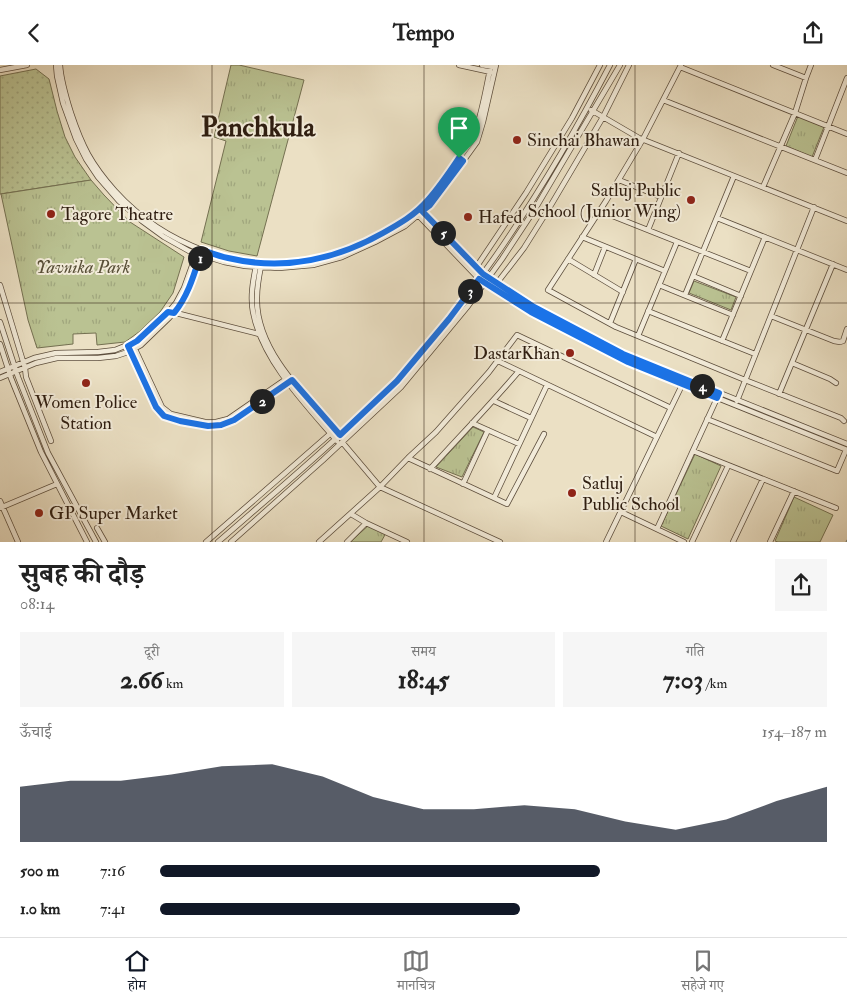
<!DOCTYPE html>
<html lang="hi">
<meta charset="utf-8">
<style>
:root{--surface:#fff;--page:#f6f6f6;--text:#222;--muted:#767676;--line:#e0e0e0;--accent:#111827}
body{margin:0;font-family:"IM FELL Double Pica","Noto Serif Devanagari",serif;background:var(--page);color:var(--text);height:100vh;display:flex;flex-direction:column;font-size:19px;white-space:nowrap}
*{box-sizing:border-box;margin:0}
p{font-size:16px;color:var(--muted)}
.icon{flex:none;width:28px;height:28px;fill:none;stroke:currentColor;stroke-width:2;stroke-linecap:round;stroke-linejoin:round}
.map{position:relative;height:477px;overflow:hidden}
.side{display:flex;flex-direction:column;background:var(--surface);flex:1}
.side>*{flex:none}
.pin{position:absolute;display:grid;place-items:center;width:42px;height:42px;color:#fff;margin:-51px -21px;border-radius:50% 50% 50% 0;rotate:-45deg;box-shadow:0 0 5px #0007}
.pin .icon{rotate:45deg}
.km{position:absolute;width:25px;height:25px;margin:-12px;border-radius:50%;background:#222;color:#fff;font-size:14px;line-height:25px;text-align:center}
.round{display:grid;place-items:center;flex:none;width:52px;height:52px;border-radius:0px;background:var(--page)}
.overview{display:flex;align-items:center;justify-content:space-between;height:85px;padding:0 20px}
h1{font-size:28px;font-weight:700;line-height:38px}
.figures{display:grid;grid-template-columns:repeat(3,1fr);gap:8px;height:85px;padding:5px 20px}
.figures div{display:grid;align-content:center;border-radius:0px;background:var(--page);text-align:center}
.figures b{font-size:25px;font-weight:700}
.figures small{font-size:14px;font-weight:400}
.figures p{font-size:14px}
.chart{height:140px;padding:10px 20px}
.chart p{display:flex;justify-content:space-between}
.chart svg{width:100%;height:90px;margin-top:5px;fill:var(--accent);opacity:.7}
ul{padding:0 20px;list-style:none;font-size:16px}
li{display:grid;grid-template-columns:80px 60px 1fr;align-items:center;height:38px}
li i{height:12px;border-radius:6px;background:var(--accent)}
header{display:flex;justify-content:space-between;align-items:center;height:65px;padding:0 20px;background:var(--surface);font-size:22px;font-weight:700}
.tab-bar{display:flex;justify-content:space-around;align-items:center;height:70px;border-top:1px solid var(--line);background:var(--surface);font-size:14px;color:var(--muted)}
.tab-bar a{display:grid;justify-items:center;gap:2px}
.tab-bar .active{color:var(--accent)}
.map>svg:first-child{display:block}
.grass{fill:url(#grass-dots);stroke:#747051}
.park{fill:url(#park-tufts);stroke:#747051}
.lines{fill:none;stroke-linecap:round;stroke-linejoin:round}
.stream{stroke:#707c78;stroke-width:1}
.minor-casing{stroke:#5d4e3d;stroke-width:6}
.minor{stroke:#f2ebd9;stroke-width:4.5}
.route-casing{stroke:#fff;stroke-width:10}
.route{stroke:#1a73e8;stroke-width:6}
.grid{fill:none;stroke:#2e1d10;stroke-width:1;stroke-opacity:0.55}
.poi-dot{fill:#8f2418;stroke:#f2ebd9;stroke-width:2}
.labels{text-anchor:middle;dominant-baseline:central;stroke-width:4;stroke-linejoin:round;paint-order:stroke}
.poi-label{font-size:18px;fill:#2e1d10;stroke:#f2ebd9;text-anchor:start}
.park-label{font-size:18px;font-style:italic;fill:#584f37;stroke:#f2ebd9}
.town-label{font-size:28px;font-weight:bold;fill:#2e1d10;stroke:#f2ebd9}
</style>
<header><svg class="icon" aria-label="back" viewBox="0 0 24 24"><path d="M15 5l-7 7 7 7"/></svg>Tempo<svg class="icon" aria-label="share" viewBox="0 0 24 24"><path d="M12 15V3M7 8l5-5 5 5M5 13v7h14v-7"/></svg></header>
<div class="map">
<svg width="847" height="477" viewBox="0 0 847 477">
<defs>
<pattern id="grass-dots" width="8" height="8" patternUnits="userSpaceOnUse" patternTransform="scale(1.25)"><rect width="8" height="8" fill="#bac292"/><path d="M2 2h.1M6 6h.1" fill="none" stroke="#a0a67d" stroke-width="1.8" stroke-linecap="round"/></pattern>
<pattern id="park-tufts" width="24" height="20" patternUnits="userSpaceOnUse" patternTransform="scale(1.25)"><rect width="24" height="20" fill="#bac292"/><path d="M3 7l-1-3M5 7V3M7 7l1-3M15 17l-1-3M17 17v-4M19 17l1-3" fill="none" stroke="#a0a67d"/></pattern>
</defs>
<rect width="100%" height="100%" fill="#ebe0c4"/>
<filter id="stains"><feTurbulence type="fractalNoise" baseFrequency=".004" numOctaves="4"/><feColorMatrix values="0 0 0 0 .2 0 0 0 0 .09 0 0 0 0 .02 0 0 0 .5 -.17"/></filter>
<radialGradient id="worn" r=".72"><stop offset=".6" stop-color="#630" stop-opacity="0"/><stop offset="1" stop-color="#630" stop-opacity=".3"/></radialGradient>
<!-- grass -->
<path class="grass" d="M36,4L49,14L57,46L65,72L75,92L91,115L0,129V11Z"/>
<!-- park -->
<path class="park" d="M231,0H239L304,15L257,191L229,186L201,177L226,76L214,72Z
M798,51L824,62L812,92L786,81Z
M91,115L104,130L130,157L184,192L173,228L160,247L139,267L125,277L97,280L96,268L73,269V279L37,283L28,255L1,129Z
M694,216L736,232L731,245L689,228Z
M473,362L484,367L462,412L436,402Z
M695,389L721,401L688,474L661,461Z
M794,432L833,450L820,477H778L775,476Z
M369,460L386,468L381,477H350Z"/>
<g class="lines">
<!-- stream -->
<path class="stream" d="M846,477L847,475"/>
<defs>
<path id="minor" d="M56,0L57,11L63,38L76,74L86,94L98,112L119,136L142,156L164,172L189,186L224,197L245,201L279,203L313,200L342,192L375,177L405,161L430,140L451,113L477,77L483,57L496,0
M60,0C61,16 66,32 71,48C82,81 91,99 115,126C163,179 241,210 313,195C330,191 346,185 363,178C386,168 408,155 426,137C438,125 448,110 458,95C462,89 467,83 471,77C481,57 486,22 491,0
M459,0L491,7
M482,0L493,2
M681,0L643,74L606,136L548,225L616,262L745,315L841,353L844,356
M773,0L806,13
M680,2L847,69
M0,5L27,0
M663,35L847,108
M591,45L639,73L847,156
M815,95L847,13
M619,115L661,132
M763,122L795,48L806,13L811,0
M421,146L483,209L533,242L562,258L623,289L847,379
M600,146L751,206
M416,148L479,214L531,247L628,297L847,385
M717,153L847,205
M648,165L679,88
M582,172L665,206
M568,194L623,227
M256,201C253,216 250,232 253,247C262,295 306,340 337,376
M261,201C259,211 257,222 257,232C255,286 308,334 341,371
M475,204L526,128L572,53L600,0
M594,210L605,182
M693,211L741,231
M497,218L524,183L551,140L603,52L629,0
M0,220L25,303L26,312L51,376
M659,220L733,250
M685,230L734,111
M648,246L755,289
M172,247L259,269
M771,251L834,276L840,277L843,276L847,264
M0,257L18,312L48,388L96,477
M610,258L636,194
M638,271L677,177
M722,276L765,172
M0,279L11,313L41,387L87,477
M134,282L162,342L171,349L205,357H216L228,354L289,312
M129,284L156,342L164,351L179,356L208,361L221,360L234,355L292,315
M498,296L657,372
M792,298L830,314L836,318
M0,307L34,293L56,288L98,287L115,285L137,276L165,251L176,238L184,223L197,187
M0,313L36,298L57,293H98L116,291L128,287L141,280L169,253L180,240L188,225L201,189
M779,329L833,199
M494,336L531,353
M737,336L814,142
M707,354L837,406L846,385
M472,358L519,379
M342,377L380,422L500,477
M693,386L836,443
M408,393L507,439L544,369
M430,404C460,371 490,340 519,306
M463,419L488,365
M494,433L547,320
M0,436L18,477
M0,443L57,419
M621,447L684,477
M351,449L366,458L407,477
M97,463L105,477
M657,464L718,331
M206,477L331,368
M218,477C264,437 310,398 354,357C368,343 384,330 398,315C482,222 552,111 610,0
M231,477L323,395L401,322L468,241L502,194L535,144L620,0
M319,477L380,422L408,393L436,367L489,307L517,270L671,343
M347,477L366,458
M606,477L684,316
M692,477L728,401
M733,477L763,414
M770,477L794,426"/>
</defs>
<!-- minor casing -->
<use href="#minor" class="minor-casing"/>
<!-- minor -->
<use href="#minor" class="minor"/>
</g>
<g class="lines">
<defs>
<path id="route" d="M459,93L463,96L430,140L422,146L483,209L534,242L623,289L719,328L717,333L628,297L531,247L479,214L449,254L397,316L340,370L292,315L234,355L221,360L208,361L180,356L164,351L156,342L128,281L137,276L168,247L174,248C189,230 195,206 202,185C211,188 219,191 228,193C283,206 335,195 383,168C399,159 415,150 427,136C439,123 449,108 459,93Z"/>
</defs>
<!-- route casing -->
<use href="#route" class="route-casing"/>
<!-- route -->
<use href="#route" class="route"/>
</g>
<!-- grid -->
<path class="grid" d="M212,0V477M424,0V477M635,0V477M0,238H847"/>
<!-- markers -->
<g class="poi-dot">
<circle cx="517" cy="75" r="5"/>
<circle cx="691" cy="135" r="5"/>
<circle cx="51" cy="149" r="5"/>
<circle cx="468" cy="152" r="5"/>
<circle cx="570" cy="288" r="5"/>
<circle cx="86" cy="318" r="5"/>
<circle cx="572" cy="428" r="5"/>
<circle cx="39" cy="448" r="5"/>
</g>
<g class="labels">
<!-- poi labels -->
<g class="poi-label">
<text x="527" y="75">Sinchai Bhawan</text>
<text x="681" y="125" text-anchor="end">Satluj Public<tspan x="681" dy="21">School (Junior Wing)</tspan></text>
<text x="61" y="149">Tagore Theatre</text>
<text x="478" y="152">Hafed</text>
<text x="560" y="288" text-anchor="end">DastarKhan</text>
<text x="86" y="337" text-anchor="middle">Women Police<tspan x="86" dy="21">Station</tspan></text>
<text x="582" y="418">Satluj<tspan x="582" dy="21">Public School</tspan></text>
<text x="49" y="448">GP Super Market</text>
</g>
<!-- park labels -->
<g class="park-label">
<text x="83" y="202">Yavnika Park</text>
</g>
<!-- town labels -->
<g class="town-label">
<text x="258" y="62">Panchkula</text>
</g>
</g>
<rect width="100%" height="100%" filter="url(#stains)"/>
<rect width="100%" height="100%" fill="url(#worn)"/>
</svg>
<div class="pin" style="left:459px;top:93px;background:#1e9e55"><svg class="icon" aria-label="arrive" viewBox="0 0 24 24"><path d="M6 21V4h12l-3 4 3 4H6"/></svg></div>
<b class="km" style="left:200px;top:193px">1</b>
<b class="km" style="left:262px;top:336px">2</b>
<b class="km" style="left:470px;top:226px">3</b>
<b class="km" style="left:702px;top:321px">4</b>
<b class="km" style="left:443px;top:168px">5</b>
</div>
<section class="side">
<div class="overview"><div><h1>सुबह की दौड़</h1><p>08:14</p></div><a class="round"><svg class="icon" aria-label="share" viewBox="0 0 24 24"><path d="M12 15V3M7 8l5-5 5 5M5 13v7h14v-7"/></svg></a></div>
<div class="figures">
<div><p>दूरी</p><b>2.66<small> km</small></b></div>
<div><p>समय</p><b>18:45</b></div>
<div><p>गति</p><b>7:03<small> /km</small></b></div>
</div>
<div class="chart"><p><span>ऊँचाई</span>154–187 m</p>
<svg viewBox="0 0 160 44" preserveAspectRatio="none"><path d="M0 44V17L10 14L20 14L30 11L40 7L50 6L60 12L70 22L80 28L90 28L100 26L110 28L120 34L130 38L140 33L150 24L160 17V44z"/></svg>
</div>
<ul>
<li><b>500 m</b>7:16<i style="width:66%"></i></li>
<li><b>1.0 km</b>7:41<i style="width:54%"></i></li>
</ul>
</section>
<nav class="tab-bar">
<a class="active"><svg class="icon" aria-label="home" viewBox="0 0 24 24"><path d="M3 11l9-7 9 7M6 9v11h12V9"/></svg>होम</a>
<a><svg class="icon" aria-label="map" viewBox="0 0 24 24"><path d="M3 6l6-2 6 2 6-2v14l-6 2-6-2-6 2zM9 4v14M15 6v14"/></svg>मानचित्र</a>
<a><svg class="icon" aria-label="saved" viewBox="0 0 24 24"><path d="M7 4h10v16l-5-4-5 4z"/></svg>सहेजे गए</a>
</nav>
